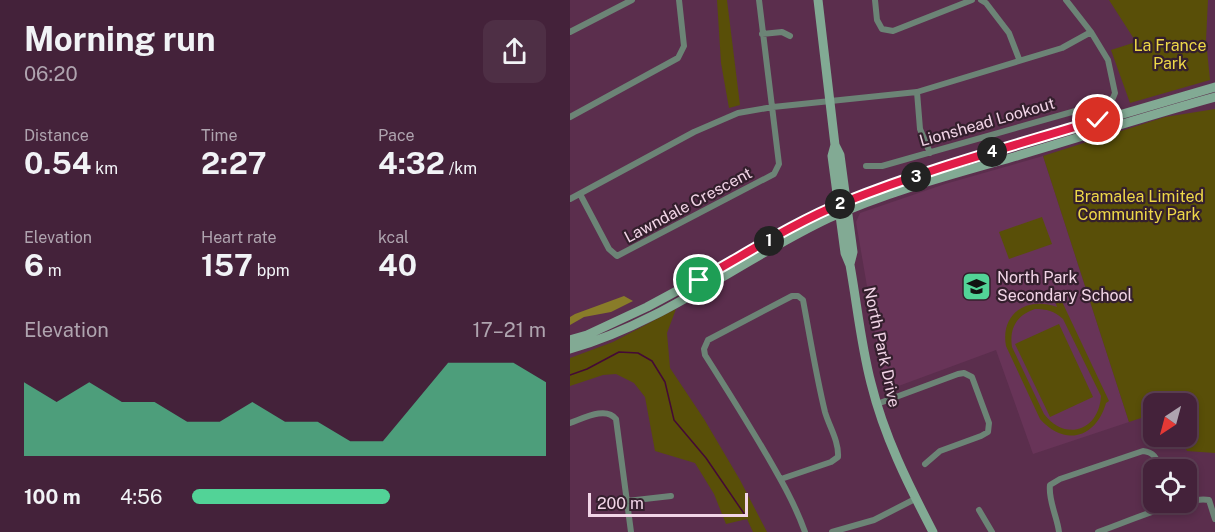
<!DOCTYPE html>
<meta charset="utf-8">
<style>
:root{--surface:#44223a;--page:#4e2f45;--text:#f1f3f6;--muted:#afa4af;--line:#5c3f54;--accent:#52d397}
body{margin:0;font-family:"Public Sans",sans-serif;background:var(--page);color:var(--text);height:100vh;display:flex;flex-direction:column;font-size:22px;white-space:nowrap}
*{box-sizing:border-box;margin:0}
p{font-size:20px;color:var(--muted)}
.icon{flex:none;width:33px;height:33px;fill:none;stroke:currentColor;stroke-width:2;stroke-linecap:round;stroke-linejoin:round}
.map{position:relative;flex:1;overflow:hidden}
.side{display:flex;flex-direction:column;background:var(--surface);width:570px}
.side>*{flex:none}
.needle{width:39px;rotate:216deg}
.fabs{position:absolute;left:573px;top:393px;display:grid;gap:12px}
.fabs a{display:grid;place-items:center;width:54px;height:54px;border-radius:12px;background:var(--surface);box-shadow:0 3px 9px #0003,0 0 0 2px var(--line);font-size:30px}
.scale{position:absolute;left:18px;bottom:15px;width:160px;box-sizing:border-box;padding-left:6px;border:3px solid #f2d5e7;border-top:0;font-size:16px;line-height:21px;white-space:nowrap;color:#f2d5e7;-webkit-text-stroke:4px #341f2d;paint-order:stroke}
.pin{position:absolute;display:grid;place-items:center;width:51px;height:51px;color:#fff;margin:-26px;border:3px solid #fff;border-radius:50%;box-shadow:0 2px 6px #0007}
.km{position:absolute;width:30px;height:30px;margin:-15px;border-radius:50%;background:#222;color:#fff;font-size:16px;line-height:30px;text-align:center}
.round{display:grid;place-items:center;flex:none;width:63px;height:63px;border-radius:12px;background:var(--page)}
.summary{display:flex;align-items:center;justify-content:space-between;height:102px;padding:0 24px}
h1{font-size:33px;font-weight:700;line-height:45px}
.figures{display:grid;grid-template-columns:repeat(3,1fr);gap:9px;height:102px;padding:6px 24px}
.figures div{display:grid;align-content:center}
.figures b{font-size:30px;font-weight:700}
.figures small{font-size:16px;font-weight:400}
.figures p{font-size:16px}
.chart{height:168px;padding:12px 24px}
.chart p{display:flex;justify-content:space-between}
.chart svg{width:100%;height:108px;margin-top:6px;fill:var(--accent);opacity:.7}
ul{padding:0 24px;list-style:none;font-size:20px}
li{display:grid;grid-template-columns:96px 72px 1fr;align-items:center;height:45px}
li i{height:15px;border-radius:8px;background:var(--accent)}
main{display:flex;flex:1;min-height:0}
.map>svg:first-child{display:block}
.built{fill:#683458}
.green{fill:#594f08;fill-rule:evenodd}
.forest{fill:#897c29}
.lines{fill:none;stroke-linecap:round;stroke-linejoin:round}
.stream{stroke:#440936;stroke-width:1.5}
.street{stroke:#6c8476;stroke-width:6}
.secondary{stroke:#82aa94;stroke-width:9}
.route-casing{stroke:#fff;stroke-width:12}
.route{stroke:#e11d48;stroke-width:8}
.labels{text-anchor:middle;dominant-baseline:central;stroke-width:4.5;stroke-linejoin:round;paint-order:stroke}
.park-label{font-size:16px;fill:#eed848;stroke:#341f2d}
.street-label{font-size:16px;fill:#f2d5e7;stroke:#341f2d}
.poi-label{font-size:16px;fill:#f2d5e7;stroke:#341f2d;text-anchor:start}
</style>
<main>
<section class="side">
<div class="summary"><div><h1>Morning run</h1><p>06:20</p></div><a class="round"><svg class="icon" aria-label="share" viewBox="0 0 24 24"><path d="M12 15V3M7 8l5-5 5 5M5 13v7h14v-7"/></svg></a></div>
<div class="figures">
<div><p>Distance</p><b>0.54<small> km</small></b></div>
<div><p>Time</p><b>2:27</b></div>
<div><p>Pace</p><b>4:32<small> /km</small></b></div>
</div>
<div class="figures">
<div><p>Elevation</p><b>6<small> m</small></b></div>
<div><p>Heart rate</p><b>157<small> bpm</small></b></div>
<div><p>kcal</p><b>40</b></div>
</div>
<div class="chart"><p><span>Elevation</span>17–21 m</p>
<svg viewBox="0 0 160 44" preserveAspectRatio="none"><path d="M0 44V14L10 22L20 14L30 22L40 22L50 30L60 30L70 22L80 30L90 30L100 38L110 38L120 22L130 6L140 6L150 6L160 14V44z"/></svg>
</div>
<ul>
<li><b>100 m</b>4:56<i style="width:56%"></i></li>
</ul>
</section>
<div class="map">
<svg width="645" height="532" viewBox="0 0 645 532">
<rect width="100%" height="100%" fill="#5b2e4d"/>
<!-- built -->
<path class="built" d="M473,156L559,422L463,454L426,350L315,391L286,222L290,213L375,184Z"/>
<!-- green -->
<path class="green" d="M147,0H157L170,105L159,108L151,63Z
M539,0H638L636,40L640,80L560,103L541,50L566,42Z
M645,109V453L617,451L610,437L616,436V404H584L583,414L559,422L473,156L595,117Z
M472,217L482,244L439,259L429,232Z
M487,291L539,401L536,403C526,438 495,447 470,419L436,346C430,313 458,296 487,307L482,293ZM465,309C477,309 484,311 493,319L531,396C529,431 495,442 474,414L442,347C439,328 447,315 465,309Z
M106,309L97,333L100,368L134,419L170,480L197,532H183L177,519L156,524L144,494L125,463L85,451L75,397L64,383L46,374L33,375L0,386V358L43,342Z
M489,324L523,397L480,417L445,344Z"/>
<!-- forest -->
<path class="forest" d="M54,296L63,301L41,312L14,317L0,325V317L5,314Z"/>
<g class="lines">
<!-- stream -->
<path class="stream" d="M0,375L17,369L49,352L68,353L82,361L95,382L104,420L136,458L175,515"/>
<!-- street -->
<path class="street" d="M305,0L307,20L312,29L323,31L402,0
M411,0L416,3L439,33L449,59
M0,32L62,0
M192,34L212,32L220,36
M347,92L350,129L360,153
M0,117L108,58L114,46L109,0
M296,166H312L537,102L543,98L545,93L538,60L521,32L496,0
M10,194L39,249L47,256L204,174L209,164L189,0
M0,199L124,132L168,113L203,107L347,92L492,48L521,32
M307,404L388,374L394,373L402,377L419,423L418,432L411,436L370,451L355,464
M0,423C14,418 36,406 46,419L61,532
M211,479L261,462L268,457C269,441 259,426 255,412C246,375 240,337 233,300L228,296H222L138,340L134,349L135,355C156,388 176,420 196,454C211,480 225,504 235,532
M57,501L101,496
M409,510L422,532
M262,532L304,520L345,499
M489,532C487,516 478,500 480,485L490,479L573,451C585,452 587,460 591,470
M528,532C552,524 617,495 639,500L645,519"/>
<!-- secondary -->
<path class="secondary" d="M248,0L265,145L270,155L283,252L280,264
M265,145L262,156L275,253L280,265C287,304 291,345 301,383C314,436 338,484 363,532
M0,340L17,335L77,307L242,218L276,201L392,161L645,87
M0,349C93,323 172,259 259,218C316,192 380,175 440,158C508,138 576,116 645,97"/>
</g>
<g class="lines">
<defs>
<path id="route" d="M129,280C176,254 225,222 275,202C357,169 443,146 528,120"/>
</defs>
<!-- route casing -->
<use href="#route" class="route-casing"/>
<!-- route -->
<use href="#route" class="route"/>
</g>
<!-- icons -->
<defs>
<symbol id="school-square" viewBox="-11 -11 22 22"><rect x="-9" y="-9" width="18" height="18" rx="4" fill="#52d397" stroke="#341f2d"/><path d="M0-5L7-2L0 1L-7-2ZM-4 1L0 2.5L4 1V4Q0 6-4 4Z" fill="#111"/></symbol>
</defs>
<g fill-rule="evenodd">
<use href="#school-square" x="390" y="270" width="33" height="33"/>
</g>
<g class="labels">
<!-- park labels -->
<g class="park-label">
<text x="600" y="45">La France<tspan x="600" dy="18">Park</tspan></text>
<text x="569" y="196">Bramalea Limited<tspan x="569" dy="18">Community Park</tspan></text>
</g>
<!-- street labels -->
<g class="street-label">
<text transform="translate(417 122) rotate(-16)">Lionshead Lookout</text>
<text transform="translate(118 205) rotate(-28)">Lawndale Crescent</text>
<text transform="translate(312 347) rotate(78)">North Park Drive</text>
</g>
<!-- poi labels -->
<g class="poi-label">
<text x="427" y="277">North Park<tspan x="427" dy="18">Secondary School</tspan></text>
</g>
</g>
</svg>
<div class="fabs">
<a><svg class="needle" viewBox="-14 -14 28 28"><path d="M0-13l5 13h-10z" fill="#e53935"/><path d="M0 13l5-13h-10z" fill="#afa4af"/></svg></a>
<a><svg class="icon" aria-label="locate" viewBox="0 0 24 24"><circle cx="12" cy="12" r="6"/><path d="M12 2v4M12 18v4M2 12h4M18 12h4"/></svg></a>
</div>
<div class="scale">200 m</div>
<div class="pin" style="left:129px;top:280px;background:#1e9e55"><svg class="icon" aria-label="arrive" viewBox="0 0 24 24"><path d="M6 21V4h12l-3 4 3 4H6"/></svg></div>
<div class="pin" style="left:528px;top:120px;background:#d93025"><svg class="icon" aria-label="check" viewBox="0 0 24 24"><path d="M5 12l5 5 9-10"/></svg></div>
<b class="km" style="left:199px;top:241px">1</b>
<b class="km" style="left:270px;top:204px">2</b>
<b class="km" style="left:346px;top:177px">3</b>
<b class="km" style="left:422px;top:152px">4</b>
</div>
</main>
